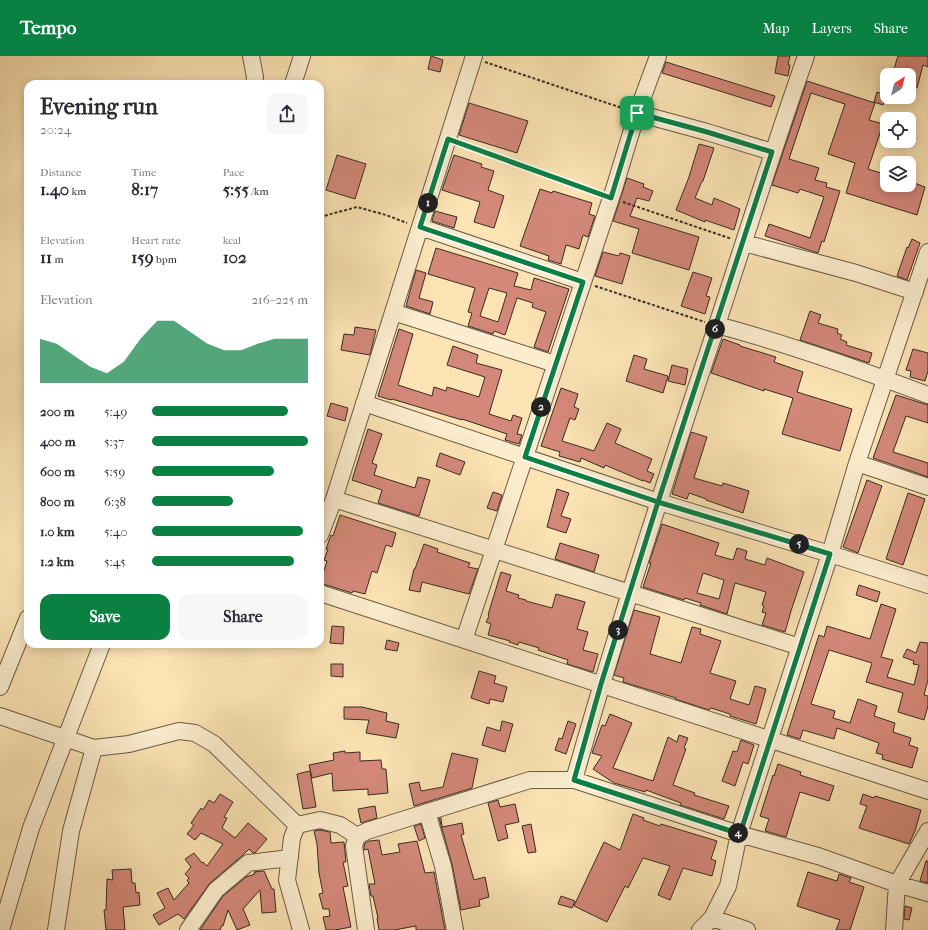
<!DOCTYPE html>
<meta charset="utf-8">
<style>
:root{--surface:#fff;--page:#f7f7f7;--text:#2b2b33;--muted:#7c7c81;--accent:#0b8043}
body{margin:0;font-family:"IM FELL French Canon",serif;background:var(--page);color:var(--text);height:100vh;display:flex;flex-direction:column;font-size:15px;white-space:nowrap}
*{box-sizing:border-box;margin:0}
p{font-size:13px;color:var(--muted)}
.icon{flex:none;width:22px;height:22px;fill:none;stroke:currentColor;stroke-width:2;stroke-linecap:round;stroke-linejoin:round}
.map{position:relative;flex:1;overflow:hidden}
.sheet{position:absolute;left:24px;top:24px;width:300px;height:568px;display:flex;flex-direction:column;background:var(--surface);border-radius:12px;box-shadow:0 2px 10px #0003}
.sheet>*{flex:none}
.needle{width:26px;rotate:36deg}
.fabs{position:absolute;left:880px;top:12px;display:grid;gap:8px}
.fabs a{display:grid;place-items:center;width:36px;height:36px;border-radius:8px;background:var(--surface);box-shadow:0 2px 10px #0003;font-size:20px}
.pin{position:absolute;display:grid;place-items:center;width:34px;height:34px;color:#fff;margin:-17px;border-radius:8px;box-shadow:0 2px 6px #0006}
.km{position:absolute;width:20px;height:20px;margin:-10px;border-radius:50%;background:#222;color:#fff;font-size:11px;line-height:20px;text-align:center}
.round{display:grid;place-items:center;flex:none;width:42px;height:42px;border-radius:12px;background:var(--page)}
.headline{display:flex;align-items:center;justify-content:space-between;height:68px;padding:0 16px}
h1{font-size:22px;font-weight:700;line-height:30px}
.metrics{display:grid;grid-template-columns:repeat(3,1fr);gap:6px;height:68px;padding:4px 16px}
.metrics div{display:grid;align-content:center}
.metrics b{font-size:17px;font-weight:700}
.metrics small{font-size:11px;font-weight:400}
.metrics p{font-size:11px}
.chart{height:112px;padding:8px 16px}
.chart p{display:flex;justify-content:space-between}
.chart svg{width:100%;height:72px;margin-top:4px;fill:var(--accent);opacity:.7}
.cta{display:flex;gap:8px;margin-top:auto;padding:8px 16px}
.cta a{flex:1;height:46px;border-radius:12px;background:var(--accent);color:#fff;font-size:16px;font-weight:700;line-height:46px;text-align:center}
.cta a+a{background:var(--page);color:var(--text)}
ul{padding:0 16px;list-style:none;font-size:13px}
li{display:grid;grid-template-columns:64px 48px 1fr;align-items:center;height:30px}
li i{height:10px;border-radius:5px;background:var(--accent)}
header{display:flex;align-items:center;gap:24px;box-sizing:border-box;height:56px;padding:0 20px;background:var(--accent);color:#fff}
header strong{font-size:19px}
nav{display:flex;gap:22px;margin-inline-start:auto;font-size:14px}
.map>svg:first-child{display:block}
.building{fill:#d38879;stroke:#372c22;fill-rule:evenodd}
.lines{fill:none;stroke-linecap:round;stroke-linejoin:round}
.minor-casing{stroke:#685a46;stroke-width:18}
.path{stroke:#372c22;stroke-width:2;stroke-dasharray:3 2;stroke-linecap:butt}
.minor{stroke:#fcedce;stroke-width:16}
.route-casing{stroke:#fff;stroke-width:8}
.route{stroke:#0b8043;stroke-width:5}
</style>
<header>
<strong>Tempo</strong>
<nav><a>Map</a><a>Layers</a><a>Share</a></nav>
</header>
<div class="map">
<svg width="928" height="874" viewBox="0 0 928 874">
<rect width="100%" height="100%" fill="#fbe3b3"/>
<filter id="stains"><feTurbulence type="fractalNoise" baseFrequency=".005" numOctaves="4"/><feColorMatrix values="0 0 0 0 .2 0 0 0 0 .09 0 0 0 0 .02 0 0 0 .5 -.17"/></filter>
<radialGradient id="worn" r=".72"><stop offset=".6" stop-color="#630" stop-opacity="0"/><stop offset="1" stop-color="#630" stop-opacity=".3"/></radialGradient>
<!-- building -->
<path class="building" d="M431,0L443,4L440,16L428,13Z
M778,0H790L788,9H790L788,20L775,17Z
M898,0H928V11L923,9L917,32L909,30V19H892Z
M666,6L775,40L771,51L662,17Z
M807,25L875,47L869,64L883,68L868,113L887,119V129H909V125L925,131L917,159L846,137L855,107L828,98L845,48L811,37L789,103L819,112L815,124L827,127L826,131L840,135L824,186L822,185L818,197L765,180L769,168L810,182L824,141L800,133L798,137L772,129Z
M877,36L886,39L883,49L874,46Z
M469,47L528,65L517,97L459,79Z
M699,88L714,92L703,125H702L695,142L712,149L714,142L740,153L734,174L705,164V166L676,154L689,121Z
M337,99L366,108L355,143L326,134Z
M454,99L482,108L481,111L494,115L488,134L504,140L494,172L474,166L480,146L442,134Z
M627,122L644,128L643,131L653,135L649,145L637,142L630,160L699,181L689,214L632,197L639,173L613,165Z
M540,133L552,137L553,135L592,147L589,158L595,160L588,181L583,179L579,193L566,189L561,208L548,204L549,200L520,190Z
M435,155L457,161L454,172L432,165Z
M912,183L920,187L907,224L897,220L907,191L908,192Z
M436,192L518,217L514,230L531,234L534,222L569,233L548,296L534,291L546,256L532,251L533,247L517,242L505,279L494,275L493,278L468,270L472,257L468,256L475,232L428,218ZM489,232L507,237L498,266L480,260Z
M603,196L619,200L620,197L630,200L622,228L595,220Z
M416,214L426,217L419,242L433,246L430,258L406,250Z
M693,216L712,222L706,240L710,241L705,258L681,250Z
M810,255L821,259L818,267L838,273L837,277L842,279L840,283L847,286L846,289L872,297L869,307L800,284Z
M355,271L376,274L370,299L341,294L344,278L354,279Z
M399,273L413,278L398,329L432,340L434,331L446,335L447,331L479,341L485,321L447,309L453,290L478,299L476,307L502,314L489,358L511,365L513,359L522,362L517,378L522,379L519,388L505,384L507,378L462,363V364L392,343L391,344L378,340Z
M723,283L740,289V290L776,301L774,306L803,316L797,336L852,353L840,395L782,378L793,342L764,333V335L711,317Z
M913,293L928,297V315L925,325L910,321L911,315L906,314Z
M634,299L647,303L644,313L668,320L663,337L626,325Z
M672,309L688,313L685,329L668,325Z
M561,332L578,338L574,351L579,353L575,364L570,362L562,385L594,395L607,367L621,373L615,387L652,403L647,415L654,418L650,427L643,424V425L605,409L604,412L581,402L580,406L559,400L560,396L541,390Z
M896,339L928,349V367L906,360L893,396L928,407V421L873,402Z
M331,347L348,352L345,365L327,360Z
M368,373L382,378L372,407L377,409L374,419L415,432L418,421L430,424L419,460L378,447L382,434L352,424Z
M691,376L707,381L694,422L722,430L723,427L749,435L743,457L706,444V443L689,437L687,443L672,438Z
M440,397L465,406L460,419L436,410Z
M867,424L882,430L858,497L843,491Z
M557,433L569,437L561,460L571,463L566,477L547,471Z
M493,436L502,439L497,455L487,452Z
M908,437L925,443L903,509L886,503Z
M340,459L396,477L392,491L386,489L377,517L372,515L365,538L353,535L352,537L320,527L327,505L324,504L328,493H326L331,479L333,480Z
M662,468L719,487L715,499L733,504L737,492L747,495L745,503L765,509L767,502L804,516L791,555L785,576L762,569L766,557L762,556L764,550L762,549L766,536L735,527L727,558L700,549L701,547L685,542L684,544L643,531L651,507H649ZM703,517L724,524L719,543L697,537Z
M560,487L599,499L594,516L555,503Z
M424,488L438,493L437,496L470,507L468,511L478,513L469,538L422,526L420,536L409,534L414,513H415Z
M501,516L511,519L506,535L519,539L518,542L526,544V545L552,552L556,538L585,546L577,573L588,576L583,594L598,598L593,616L567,608L568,604L538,594L539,592L519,586L518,589L509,586L510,585L488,579L491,568L486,566L489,560L488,559Z
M859,529L880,536L877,546L856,539Z
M881,548L896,553L881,601L893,604L887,621L914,629L919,609L913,608L914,605L903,601L907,593L916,597L920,586L928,587V624L924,639L928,640V650L924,664L898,656L903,637L866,626L872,607L829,594L811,648L835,655L833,662L850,667L858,643L877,650L874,660L895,667L893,676L911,682L909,689L918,692L912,712L882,703L883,699L876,697L879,687L837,672L834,683L803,674L800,683L787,679L819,579L824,581L827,570L870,583Z
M634,554L660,561L650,598L681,607L692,571L701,573L700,578L721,585L710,617L736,625L730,643L749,649L755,630L766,633L756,668L730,660V658L711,652L709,654L675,643L676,642L623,626L624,622L614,619Z
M332,570L344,571L343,588L330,587Z
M387,584L399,587L397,595L385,593Z
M331,608H343V621L331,620Z
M479,615L496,620L494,627L507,631L503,646L490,643L489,648L471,642Z
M344,651H362L387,657L386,665L399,668L396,682L366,677L369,664L344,663Z
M610,658L632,667L613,712L653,725L668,681L677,686L679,679L688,682L684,692L686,693L673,729L695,737L694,739L729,750L724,763L680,749L681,747L646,734L645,736L614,727L593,713L602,700L592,697L602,669L605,670Z
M502,665L513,668L505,696L482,689L487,671L500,675Z
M568,665L576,668L566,698L555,694L559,682L562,683Z
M741,684L754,689L748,708L743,706L735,730L722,725L733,695L737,696Z
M345,695V697L360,696V705L381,704L382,713H386L388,737L368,739V733L333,735L332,717L312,722L309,709L334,704L333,697Z
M452,697L478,703L472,732L414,750L409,728L419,726L421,735L443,731Z
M778,708L801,716L800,719L834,730L829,745L800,736L786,781L765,775L769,763L760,760L773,719L774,720Z
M310,715L316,751L303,753L297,718Z
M220,738L233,746L224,761L227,762L222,772L235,782L248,767L267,783L255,797H253L249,793L243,799L210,827L184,863L178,858L159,869L153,859L165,852L157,837L168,832L174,844L189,827L187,825L189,822L185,818L191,811L185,803L194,797L202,807L203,806L207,810L223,788L201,777L195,784L187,778L194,769L191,767L201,752L203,754L209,744L214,747Z
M863,738L874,742L875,740L921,754L915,775L909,788L859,772L867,750L860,748Z
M498,744L500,751L515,748L519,766L505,769L508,782L498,785L488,747Z
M375,750L377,762L361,767L358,753Z
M633,758L644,762L643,764L660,770L661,768L717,785L711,803L716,805L712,820L683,812L670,844L658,839L670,810L643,802L628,832L625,830L607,866L574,850L604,786L620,794Z
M439,762H441L442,771L462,767L464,778L461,779L474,824L485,821L489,841L479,844L480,850L461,854L452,808Z
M421,768L425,782L419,785L414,770Z
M531,768L536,796L528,797L522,770Z
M320,774L330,776L331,787L344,786L346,806H343L348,830L343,831L351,871L335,874H326L323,861L330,860L329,853H323L319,838L323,837L319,817L317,788L314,775Z
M379,784L382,799L400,796L398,788L417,785L425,817L434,816L445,874H416V870L394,874H379L377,862H378L373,840H371L369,828H375L368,793L364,794V791L365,787L369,785Z
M926,805H928V827L920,825Z
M131,813L132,827H135L136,837L139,836L140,849L123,851L125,874H106L104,854H106L107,823L113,824L112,814Z
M264,815L272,833H274L276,856L262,857L260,834L243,853L250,869L237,874L228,854L223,870L222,869L220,874H200L223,840L246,821L255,818L254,816Z
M808,816L837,825L839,818L851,822L849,826L864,831L850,874H836L840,864L797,850Z
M561,840L575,845L572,852L558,848Z
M905,850L912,852L909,864L904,863Z"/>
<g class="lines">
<defs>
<path id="minor" d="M251,0L255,21L254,28
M293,28L302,0
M637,57L707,76L772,96
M420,171L583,226
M744,187L856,217L915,236
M393,256L555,308
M717,269C788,288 859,313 928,339
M364,347L659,446L830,498L928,529
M857,407L928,431
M334,443L800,591
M320,479L334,443L474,0
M320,537L928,735
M464,584L614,133L637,57L658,0
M0,631L28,562
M0,660L94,692L129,688L179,675L195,677L214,688L297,769
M574,724C615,578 662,434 710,290C742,193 772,96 806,0
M427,756L443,810L455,874
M712,862L747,874
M1,874L31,772L102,588
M56,874L71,775L94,692
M188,874L216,834L248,807L290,802
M301,874L287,824L292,782L297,769L320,764L340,769L357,780
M366,874L354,790L357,780L367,775L530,724H574L739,778L818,800L897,828L928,837
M700,874L712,862L728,830L739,778L830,498L857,407L928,196
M894,874L897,828L928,775"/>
</defs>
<!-- minor casing -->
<use href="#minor" class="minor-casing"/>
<!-- path -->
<path class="path" d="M485,6L625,53
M461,88L600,137
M623,146L732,183
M320,161L357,151L386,159L407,167
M595,230L705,266"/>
<!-- minor -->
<use href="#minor" class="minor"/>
</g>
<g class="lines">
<defs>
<path id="route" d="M637,57L611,142L448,83L420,171L583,226L525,401L658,446L601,628L574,724L740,778L830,498L658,446L772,96L707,76L637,57"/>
</defs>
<!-- route casing -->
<use href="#route" class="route-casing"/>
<!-- route -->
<use href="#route" class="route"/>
</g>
<rect width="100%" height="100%" filter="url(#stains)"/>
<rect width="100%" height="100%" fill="url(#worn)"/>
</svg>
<div class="fabs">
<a><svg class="needle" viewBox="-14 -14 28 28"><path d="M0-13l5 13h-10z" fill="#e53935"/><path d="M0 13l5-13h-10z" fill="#7c7c81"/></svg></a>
<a><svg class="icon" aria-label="locate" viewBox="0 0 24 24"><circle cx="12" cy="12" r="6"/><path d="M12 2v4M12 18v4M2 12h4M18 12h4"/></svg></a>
<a><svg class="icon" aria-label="layers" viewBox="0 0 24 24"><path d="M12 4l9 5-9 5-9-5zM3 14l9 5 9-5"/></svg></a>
</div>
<div class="pin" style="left:637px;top:57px;background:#1e9e55"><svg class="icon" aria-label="arrive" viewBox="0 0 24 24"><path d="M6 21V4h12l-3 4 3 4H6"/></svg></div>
<b class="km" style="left:428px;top:147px">1</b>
<b class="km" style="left:541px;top:351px">2</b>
<b class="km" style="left:618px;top:574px">3</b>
<b class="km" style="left:738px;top:777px">4</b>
<b class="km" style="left:799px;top:488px">5</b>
<b class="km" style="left:715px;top:273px">6</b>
<section class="sheet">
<div class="headline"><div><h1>Evening run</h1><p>20:24</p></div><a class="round"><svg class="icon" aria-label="share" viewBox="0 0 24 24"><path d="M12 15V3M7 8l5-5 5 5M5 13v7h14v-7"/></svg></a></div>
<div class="metrics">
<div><p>Distance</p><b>1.40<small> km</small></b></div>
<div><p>Time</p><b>8:17</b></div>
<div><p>Pace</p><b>5:55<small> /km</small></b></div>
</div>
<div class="metrics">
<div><p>Elevation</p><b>11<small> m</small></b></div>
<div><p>Heart rate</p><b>159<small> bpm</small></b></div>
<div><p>kcal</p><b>102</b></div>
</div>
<div class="chart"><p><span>Elevation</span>216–225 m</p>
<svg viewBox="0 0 160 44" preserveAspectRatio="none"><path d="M0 44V17L10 20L20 27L30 34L40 38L50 31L60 17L70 6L80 6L90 13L100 20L110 24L120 24L130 20L140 17L150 17L160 17V44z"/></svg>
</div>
<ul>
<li><b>200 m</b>5:49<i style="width:87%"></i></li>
<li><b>400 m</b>5:37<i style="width:100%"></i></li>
<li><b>600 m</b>5:59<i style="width:78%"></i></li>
<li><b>800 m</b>6:38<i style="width:52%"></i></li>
<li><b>1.0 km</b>5:40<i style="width:97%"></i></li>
<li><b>1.2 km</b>5:45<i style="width:91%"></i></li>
</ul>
<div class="cta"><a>Save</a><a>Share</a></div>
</section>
</div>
